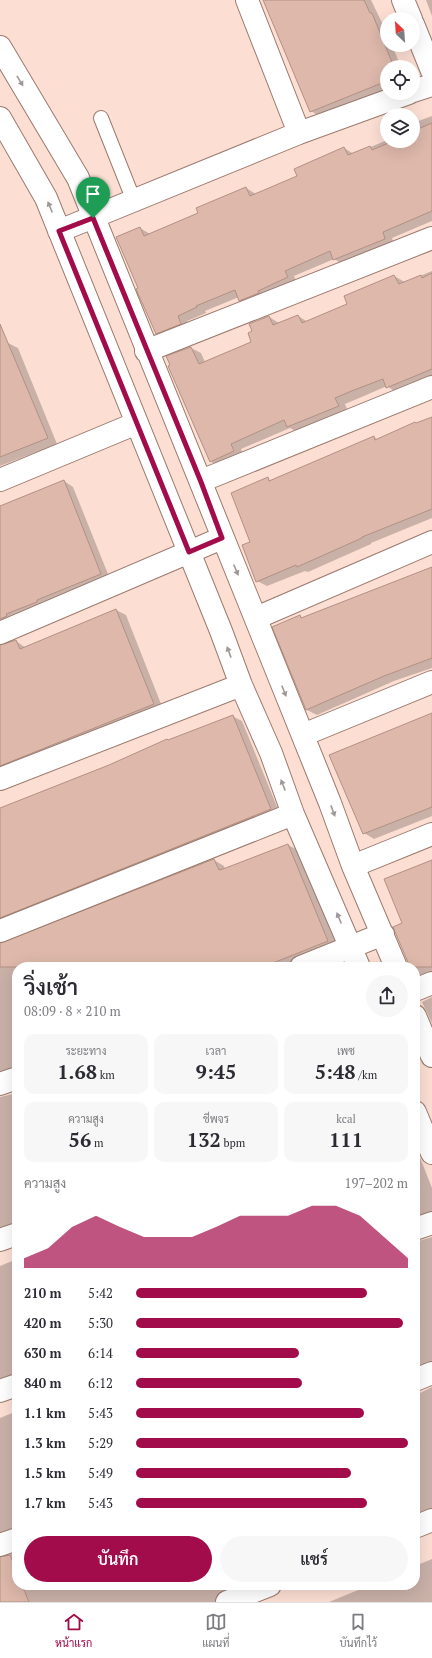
<!DOCTYPE html>
<html lang="th">
<meta charset="utf-8">
<style>
:root{--surface:#fff;--page:#f7f7f7;--text:#2b2b33;--muted:#7c7c81;--line:#e1e1e2;--accent:#a30c4a}
body{margin:0;font-family:"PT Serif",Sarabun,serif;background:var(--page);color:var(--text);height:100vh;display:flex;flex-direction:column;font-size:15px;white-space:nowrap}
*{box-sizing:border-box;margin:0}
p{font-size:13px;color:var(--muted)}
.icon{flex:none;width:22px;height:22px;fill:none;stroke:currentColor;stroke-width:2;stroke-linecap:round;stroke-linejoin:round}
.map{position:relative;flex:1;overflow:hidden}
.side{position:absolute;left:12px;top:962px;width:408px;height:628px;display:flex;flex-direction:column;background:var(--surface);border-radius:16px;box-shadow:0 4px 16px #0002}
.side>*{flex:none}
.needle{width:26px;rotate:335deg}
.fabs{position:absolute;left:380px;top:12px;display:grid;gap:8px}
.fabs a{display:grid;place-items:center;width:40px;height:40px;border-radius:50%;background:var(--surface);box-shadow:0 4px 16px #0002;font-size:20px}
.pin{position:absolute;display:grid;place-items:center;width:34px;height:34px;color:#fff;margin:-41px -17px;border-radius:50% 50% 50% 0;rotate:-45deg;box-shadow:0 0 4px #0007}
.pin .icon{rotate:45deg}
.round{display:grid;place-items:center;flex:none;width:42px;height:42px;border-radius:21px;background:var(--page)}
.headline{display:flex;align-items:center;justify-content:space-between;height:68px;padding:0 12px}
h1{font-size:22px;font-weight:600;line-height:30px}
.stats{display:grid;grid-template-columns:repeat(3,1fr);gap:6px;height:68px;padding:4px 12px}
.stats div{display:grid;align-content:center;border-radius:10px;background:var(--page);text-align:center}
.stats b{font-size:20px;font-weight:600}
.stats small{font-size:11px;font-weight:400}
.stats p{font-size:11px}
.chart{height:112px;padding:8px 12px}
.chart p{display:flex;justify-content:space-between}
.chart svg{width:100%;height:72px;margin-top:4px;fill:var(--accent);opacity:.7}
.cta{display:flex;gap:8px;margin-top:auto;padding:8px 12px}
.cta a{flex:1;height:46px;border-radius:24px;background:var(--accent);color:#fff;font-size:16px;font-weight:600;line-height:46px;text-align:center}
.cta a+a{background:var(--page);color:var(--text)}
ul{padding:0 12px;list-style:none;font-size:13px}
li{display:grid;grid-template-columns:64px 48px 1fr;align-items:center;height:30px}
li i{height:10px;border-radius:5px;background:var(--accent)}
.menu{display:flex;justify-content:space-around;align-items:center;height:56px;border-top:1px solid var(--line);background:var(--surface);font-size:11px;color:var(--muted)}
.menu a{display:grid;justify-items:center;gap:2px}
.menu .active{color:var(--accent)}
.map>svg:first-child{display:block}
.shadow{fill:#0003}
.building{fill:#ddb8ab;stroke:#b39083}
.lines{fill:none;stroke-linecap:round;stroke-linejoin:round}
.lane-casing{stroke:#9c7a6e;stroke-width:16}
.street-casing{stroke:#9c7a6e;stroke-width:24}
.lane{stroke:#fff;stroke-width:14}
.street{stroke:#fff;stroke-width:22}
.oneway{fill:#9f9896}
.route-casing{stroke:#fff;stroke-width:8}
.route{stroke:#a30c4a;stroke-width:5}
</style>
<div class="map">
<svg width="432" height="1602" viewBox="0 0 432 1602">
<rect width="100%" height="100%" fill="#fcded3"/>
<!-- shadow -->
<path class="shadow" d="M264,0H371L387,33V45H392L401,67H387V90L321,117L311,111Z
M426,0H432V16Z
M432,116V221L392,238L394,244L344,265L334,259L294,276L297,283L250,306L240,300L239,297L205,311L206,313L187,321L191,329L167,338L157,333L139,289L140,228L150,234L199,213L246,188L256,194L298,177L344,148L354,154L387,140V141H413V123Z
M432,271V379L397,393L387,386L364,396L345,404L348,411L297,432L290,428L241,449L244,456L220,467L210,461L191,348L201,353L205,362L253,342V331L269,317L279,323L298,316L308,322L348,304L394,276L405,282Z
M8,343L18,348L57,444L0,466V346Z
M432,417V518L371,543V544L308,572L305,571L267,586L257,581L252,542L268,479L272,481L374,437L378,440Z
M64,481L73,487L110,579L0,630V507Z
M432,568V668L394,681L317,715L307,710L274,627L300,616L304,619Z
M116,610L126,615L163,709L0,774V646L16,641L26,648Z
M432,715V816L374,839L364,833Z
M232,716L242,721L280,814L0,928V810Z
M288,845L298,850L337,946L286,967H17V1073L0,1081V944L214,860L224,866L225,869Z
M432,861V979L415,980V967H409L403,924Z
M432,997V1023L422,1002Z
M13,1094L17,1096V1226L0,1233V1097Z
M415,1145L432,1188V1219L415,1227Z
M432,1237V1369L415,1377V1242Z
M17,1259V1378L0,1385V1266Z
M432,1387V1516L415,1525V1393H420Z
M17,1411V1534L0,1543V1418Z
M17,1552V1585H259L226,1602H0V1558Z
M432,1559V1602H329L370,1585H415V1566Z"/>
<!-- building -->
<path class="building" d="M263,0H364L370,13H372L394,67H387V81L310,112Z
M432,123V211L383,232L385,239L333,260L330,251L285,271L288,277L258,291L259,293L239,301L235,290L196,306L197,307L178,316L181,324L156,334L136,289L138,288L116,237L140,227L144,236L198,213L196,208L246,187L250,196L297,176L294,169L344,147L348,155L370,146L372,150L393,141H413V131Z
M432,273V369L386,388L383,379L354,390L335,398L339,406L287,427L284,420L231,444L234,451L210,462L168,366L170,365L166,356L191,347L199,364L251,342L248,333L252,331L249,324L269,316L273,325L298,315L302,323L347,304L344,296L394,275L399,284L421,275L422,278Z
M0,324L48,438L0,457Z
M432,417V509L362,537V538L297,567L296,565L256,582L242,545L250,542L231,493L268,477L269,481L374,436L375,440L415,422L416,423Z
M64,480L101,574L37,600V602L6,614L7,616L0,619V506Z
M432,567V658L384,676L306,710L272,627L300,615L301,618Z
M116,609L154,704L0,766V645L16,640L20,649Z
M432,713V807L363,834L329,755Z
M233,715L271,809L0,918V808L109,765L167,739L168,740Z
M288,844L328,941L263,967H0V943L214,859L219,870L223,869Z
M432,860V967H410L393,927L402,923L384,879Z
M10,1555L17,1572V1585H22L29,1602H0V1557Z"/>
<g class="lines">
<defs>
<path id="lane" d="M101,118L134,201"/>
<path id="street" d="M247,0L299,133
M403,0L411,19
M413,24L432,71
M0,47L78,178L330,803L353,866L396,967
M413,91L432,85
M0,118L46,198L221,631L241,685L271,753L293,814L359,967
M59,231L299,133L409,93
M146,351L432,238
M0,480L137,423
M201,481L432,387
M256,618L432,542
M0,633L222,538
M303,735L432,682
M0,779L241,685
M353,866L432,834
M0,931L293,814
M301,967L383,934
M415,990L432,983
M415,1016L432,1056
M0,1084L17,1078
M415,1112L432,1153
M415,1229L432,1223
M0,1240L17,1234
M415,1380L432,1373
M0,1391L17,1385
M415,1527L432,1520
M0,1545L17,1539
M227,1602L270,1585"/>
</defs>
<!-- lane casing -->
<use href="#lane" class="lane-casing"/>
<!-- street casing -->
<use href="#street" class="street-casing"/>
<!-- lane -->
<use href="#lane" class="lane"/>
<!-- street -->
<use href="#street" class="street"/>
</g>
<!-- one-way arrows -->
<defs><path id="oneway-solid" d="M-6-.8H1V-3.2L6.5 0L1 3.2V.8H-6Z"/></defs>
<g class="oneway">
<use href="#oneway-solid" transform="translate(20 81) rotate(59)"/>
<use href="#oneway-solid" transform="translate(50 207) rotate(-112)"/>
<use href="#oneway-solid" transform="translate(236 570) rotate(67)"/>
<use href="#oneway-solid" transform="translate(229 652) rotate(-110)"/>
<use href="#oneway-solid" transform="translate(284 691) rotate(68)"/>
<use href="#oneway-solid" transform="translate(283 785) rotate(-111)"/>
<use href="#oneway-solid" transform="translate(333 811) rotate(70)"/>
<use href="#oneway-solid" transform="translate(339 918) rotate(-113)"/>
</g>
<g class="lines">
<defs>
<path id="route" d="M93,218L201,482L222,538L189,552L59,231Z"/>
</defs>
<!-- route casing -->
<use href="#route" class="route-casing"/>
<!-- route -->
<use href="#route" class="route"/>
</g>
</svg>
<div class="fabs">
<a><svg class="needle" viewBox="-14 -14 28 28"><path d="M0-13l5 13h-10z" fill="#e53935"/><path d="M0 13l5-13h-10z" fill="#7c7c81"/></svg></a>
<a><svg class="icon" aria-label="locate" viewBox="0 0 24 24"><circle cx="12" cy="12" r="6"/><path d="M12 2v4M12 18v4M2 12h4M18 12h4"/></svg></a>
<a><svg class="icon" aria-label="layers" viewBox="0 0 24 24"><path d="M12 4l9 5-9 5-9-5zM3 14l9 5 9-5"/></svg></a>
</div>
<div class="pin" style="left:93px;top:218px;background:#1e9e55"><svg class="icon" aria-label="arrive" viewBox="0 0 24 24"><path d="M6 21V4h12l-3 4 3 4H6"/></svg></div>
<section class="side">
<div class="headline"><div><h1>วิ่งเช้า</h1><p>08:09 · 8 × 210 m</p></div><a class="round"><svg class="icon" aria-label="share" viewBox="0 0 24 24"><path d="M12 15V3M7 8l5-5 5 5M5 13v7h14v-7"/></svg></a></div>
<div class="stats">
<div><p>ระยะทาง</p><b>1.68<small> km</small></b></div>
<div><p>เวลา</p><b>9:45</b></div>
<div><p>เพซ</p><b>5:48<small> /km</small></b></div>
</div>
<div class="stats">
<div><p>ความสูง</p><b>56<small> m</small></b></div>
<div><p>ชีพจร</p><b>132<small> bpm</small></b></div>
<div><p>kcal</p><b>111</b></div>
</div>
<div class="chart"><p><span>ความสูง</span>197–202 m</p>
<svg viewBox="0 0 160 44" preserveAspectRatio="none"><path d="M0 44V38L10 32L20 19L30 12L40 19L50 25L60 25L70 25L80 19L90 12L100 12L110 12L120 6L130 6L140 12L150 25L160 38V44z"/></svg>
</div>
<ul>
<li><b>210 m</b>5:42<i style="width:85%"></i></li>
<li><b>420 m</b>5:30<i style="width:98%"></i></li>
<li><b>630 m</b>6:14<i style="width:60%"></i></li>
<li><b>840 m</b>6:12<i style="width:61%"></i></li>
<li><b>1.1 km</b>5:43<i style="width:84%"></i></li>
<li><b>1.3 km</b>5:29<i style="width:100%"></i></li>
<li><b>1.5 km</b>5:49<i style="width:79%"></i></li>
<li><b>1.7 km</b>5:43<i style="width:85%"></i></li>
</ul>
<div class="cta"><a>บันทึก</a><a>แชร์</a></div>
</section>
</div>
<nav class="menu">
<a class="active"><svg class="icon" aria-label="home" viewBox="0 0 24 24"><path d="M3 11l9-7 9 7M6 9v11h12V9"/></svg>หน้าแรก</a>
<a><svg class="icon" aria-label="map" viewBox="0 0 24 24"><path d="M3 6l6-2 6 2 6-2v14l-6 2-6-2-6 2zM9 4v14M15 6v14"/></svg>แผนที่</a>
<a><svg class="icon" aria-label="saved" viewBox="0 0 24 24"><path d="M7 4h10v16l-5-4-5 4z"/></svg>บันทึกไว้</a>
</nav>
